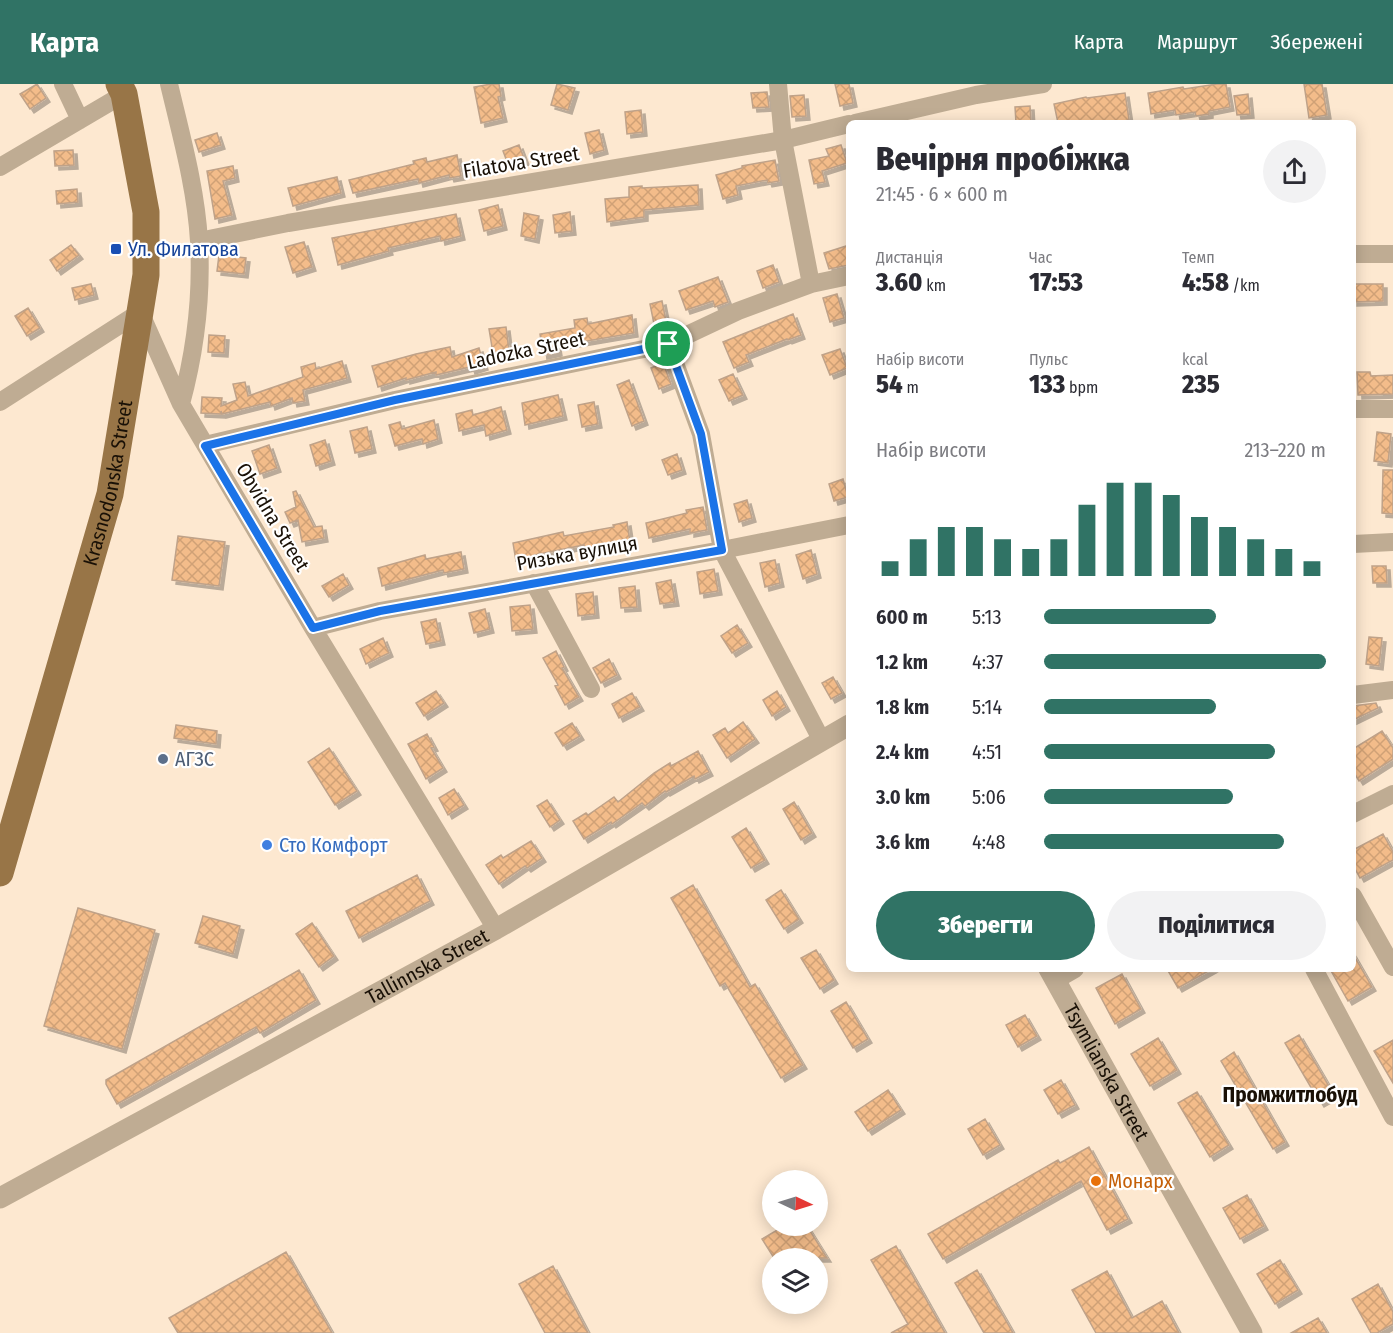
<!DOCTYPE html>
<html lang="uk">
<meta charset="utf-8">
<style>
:root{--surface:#fff;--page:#f2f2f3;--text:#2b2b33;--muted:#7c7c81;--accent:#307365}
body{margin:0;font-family:"Fira Sans Condensed",sans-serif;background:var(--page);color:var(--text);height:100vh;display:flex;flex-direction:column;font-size:22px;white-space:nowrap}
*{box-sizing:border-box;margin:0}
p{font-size:20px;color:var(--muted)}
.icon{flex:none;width:33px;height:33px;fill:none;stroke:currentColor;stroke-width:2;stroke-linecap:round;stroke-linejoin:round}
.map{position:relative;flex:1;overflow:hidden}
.details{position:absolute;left:846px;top:36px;width:510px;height:852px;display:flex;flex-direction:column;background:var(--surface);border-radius:9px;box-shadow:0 3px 15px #0003}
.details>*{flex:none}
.needle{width:39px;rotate:94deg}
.tools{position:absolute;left:762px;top:1086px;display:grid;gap:12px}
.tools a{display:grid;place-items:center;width:66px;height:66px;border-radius:50%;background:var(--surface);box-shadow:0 3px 15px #0003;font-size:30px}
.pin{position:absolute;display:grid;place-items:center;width:51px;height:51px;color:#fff;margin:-26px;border:3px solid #fff;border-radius:50%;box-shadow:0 2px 6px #0007}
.round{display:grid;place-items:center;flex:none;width:63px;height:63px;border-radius:32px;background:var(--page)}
.head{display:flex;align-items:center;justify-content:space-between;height:102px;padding:0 30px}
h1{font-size:33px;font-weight:800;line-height:45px}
.metrics{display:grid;grid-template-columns:repeat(3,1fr);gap:9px;height:102px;padding:6px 30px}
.metrics div{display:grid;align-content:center}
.metrics b{font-size:26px;font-weight:800}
.metrics small{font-size:16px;font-weight:400}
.metrics p{font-size:16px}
.chart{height:168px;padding:12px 30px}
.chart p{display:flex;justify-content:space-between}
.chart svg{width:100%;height:108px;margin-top:6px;stroke:var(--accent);stroke-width:6}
.button{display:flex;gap:12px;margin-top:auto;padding:12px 30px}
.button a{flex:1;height:69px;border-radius:36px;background:var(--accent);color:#fff;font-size:24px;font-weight:800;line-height:69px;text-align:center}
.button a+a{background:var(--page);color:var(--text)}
ul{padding:0 30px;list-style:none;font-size:20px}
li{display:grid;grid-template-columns:96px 72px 1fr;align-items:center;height:45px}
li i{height:15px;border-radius:8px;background:var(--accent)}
header{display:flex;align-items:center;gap:36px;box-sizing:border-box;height:84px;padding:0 30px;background:var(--accent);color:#fff}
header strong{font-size:28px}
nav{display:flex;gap:33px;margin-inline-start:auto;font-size:21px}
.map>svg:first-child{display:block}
.building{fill:url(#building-cross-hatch);stroke:#bfa289;stroke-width:1.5;filter:url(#shadow)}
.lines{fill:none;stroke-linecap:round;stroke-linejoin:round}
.minor{stroke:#bfac93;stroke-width:18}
.tertiary{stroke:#bfac93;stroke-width:21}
.primary{stroke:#987547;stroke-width:27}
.route-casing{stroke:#fff;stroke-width:12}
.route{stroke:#1a73e8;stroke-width:8}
.transit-dot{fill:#1a4fb4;stroke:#fff;stroke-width:2}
.service-dot{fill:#5c6f8a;stroke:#fff;stroke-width:2}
.shop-dot{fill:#3f7fe0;stroke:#fff;stroke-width:2}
.food-dot{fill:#e8710a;stroke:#fff;stroke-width:2}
.labels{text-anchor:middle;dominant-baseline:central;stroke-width:4.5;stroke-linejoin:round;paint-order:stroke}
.street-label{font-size:20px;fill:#191006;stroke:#fff}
.transit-label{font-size:20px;fill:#164399;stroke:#fff;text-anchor:start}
.service-label{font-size:20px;fill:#4e5e75;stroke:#fff;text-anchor:start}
.shop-label{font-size:20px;fill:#366cbe;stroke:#fff;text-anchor:start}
.food-label{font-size:20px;fill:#c56008;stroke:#fff;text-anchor:start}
.neighbourhood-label{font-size:21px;font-weight:bold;fill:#191006;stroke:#fff}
</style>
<header>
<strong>Карта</strong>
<nav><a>Карта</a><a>Маршрут</a><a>Збережені</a></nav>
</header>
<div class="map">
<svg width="1393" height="1249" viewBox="0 0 1393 1249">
<defs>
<pattern id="building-cross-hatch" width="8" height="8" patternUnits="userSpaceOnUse" patternTransform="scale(1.5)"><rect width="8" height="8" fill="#f3bc8a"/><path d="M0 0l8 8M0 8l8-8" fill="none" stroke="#d0a176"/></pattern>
<filter id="shadow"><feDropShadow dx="4" dy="4" stdDeviation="0" flood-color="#0004"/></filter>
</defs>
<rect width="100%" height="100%" fill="#fde8d0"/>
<!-- building -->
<path class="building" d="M37,0L46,14L30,25L20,10Z
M491,0H499L501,12L498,13L503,34L481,39L474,3Z
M557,0L575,4L568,26L551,21Z
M835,0H849L853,19L840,22Z
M1217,0H1226L1230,23L1209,27V30L1196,32L1195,28L1176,31L1175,26L1151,30L1148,9L1183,3L1184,5Z
M1304,0H1322L1327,31L1309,34Z
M767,8L769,23L753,24L751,9Z
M1125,9L1129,36L1111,39H1058L1054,20L1086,13L1087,14Z
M1248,10L1250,30L1237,31L1234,12Z
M804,11L806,32L792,33L790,12Z
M1030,22L1031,39H1016L1015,23Z
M641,26L643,48L627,50L625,28Z
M599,46L604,66L590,70L585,49Z
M217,49L221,61L199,68L195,56Z
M519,61L525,77L509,83L503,67Z
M841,61L847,79L822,87L825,98L814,100L809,76L829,72L826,65Z
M73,66L74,81L55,82L54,67Z
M457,71L461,92L450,94L449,91L419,99L418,95L353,109L349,96L414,80L413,77L426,74L427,78Z
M775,76L779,97L768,99L767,96L736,102L738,111L723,115L716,91L742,84V82Z
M233,82L235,94L223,97L232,131L215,135L207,87Z
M337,93L341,109L293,122L288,104Z
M698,101L699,121L644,126V133L607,138L605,115L629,113V103L642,102V104Z
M77,105L78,118L57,120L56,107Z
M498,121L503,142L484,147L479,126Z
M570,128L572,147L555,149L553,131Z
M524,129L539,132L535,155L521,152Z
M456,130L461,152L441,157L440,152L388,164L389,167L338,181L332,154Z
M304,158L312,183L293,189L285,163Z
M71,161L79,171L57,187L50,176Z
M849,161V181L829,185L824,169Z
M219,171L246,174L244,190L217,187Z
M773,181L779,198L763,204L757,187Z
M718,193L728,218L715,223L713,217L686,226L679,207Z
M91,200L94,211L75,216L72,204Z
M1353,200H1383V217L1353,218Z
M837,210L844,234L830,238L823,214Z
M662,217L667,242L655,245L650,220Z
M28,224L40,244L27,252L15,232Z
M793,230L801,251L788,256L787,255L746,271L749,278L734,284L723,258Z
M632,231L634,249L557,262L558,268L543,271L540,250L575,244L574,236L587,234L588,240Z
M506,243L509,267L493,269L489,245Z
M209,251L225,252L224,269L208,268Z
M450,263L452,273L479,264L484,282L471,286L470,283L436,291V288L406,296V294L378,303L372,282L416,270Z
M840,265L847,284L830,291L822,271Z
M342,277L347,294L303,306L305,317L293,319L292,314L271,322L270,318L222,330L221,327V330L201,329L202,313L222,314L221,322L237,316L233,300L245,298L248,312L303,293L301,283L315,279L316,285Z
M663,279L671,300L659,305L651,284Z
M1357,288H1370L1371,292L1393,291V310L1358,311Z
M733,290L743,311L729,317L719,296Z
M629,296L644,337L632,342L617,301Z
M558,311L563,332L525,341L522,319Z
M594,318L598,340L582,343L578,321Z
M501,323L507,346L486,352L484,341L459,347L456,330L472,326L473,331Z
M434,336L438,355L423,360L422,355L395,362L389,341L400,338L402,345Z
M367,343L372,365L355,369L350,347Z
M1377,348L1391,350L1388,379L1374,377Z
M325,356L331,377L316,382L310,361Z
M269,361L277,384L260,390L252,367Z
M677,370L682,386L668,391L662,376Z
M1383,386H1393V430L1382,429Z
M843,395L848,413L834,417L829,400Z
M296,407L314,443L322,442L324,454L302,458L298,436L290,439L285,428L296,423L293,408Z
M747,416L752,434L739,438L734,420Z
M703,423L707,446L690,449V445L649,454L646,439L687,429L686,426Z
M627,438L630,458L585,466L584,461L534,471V473L516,477L513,459L563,448L564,452L614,443L613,441Z
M178,452L225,458L219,502L172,496Z
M811,466L817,490L803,495L796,471Z
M461,468L464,485L444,489L443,486L382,502L378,484L425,471L426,475Z
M775,476L780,499L765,503L760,479Z
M1372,482H1386L1387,499H1373Z
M714,485L718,507L700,510L697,488Z
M343,490L349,501L329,513L322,502Z
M671,496L675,518L660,520L656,499Z
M635,502L637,523L621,524L619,504Z
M593,508L595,530L578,532L576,510Z
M530,521L533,545L512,547L510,523Z
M485,525L490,545L474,549L469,529Z
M436,535L441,557L426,560L421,538Z
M737,541L748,559L732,569L721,552Z
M1369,553L1382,554L1379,582L1366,580Z
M383,554L389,569L366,580L360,565Z
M556,567L564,583L562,584L579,613L565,621L555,602L558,601L543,574Z
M609,575L617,591L601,599L593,584Z
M833,593L842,609L831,615L822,599Z
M436,607L444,619L424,632L416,619Z
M777,607L786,623L772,632L763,616Z
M632,609L640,623L619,634L612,620Z
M1376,619L1378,624L1353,636V622Z
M743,638L755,655L727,674L713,651L725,644L728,649Z
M572,639L580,652L563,662L555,649Z
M176,641L217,647L216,660L174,654Z
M1382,647L1393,664V675L1359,697L1353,687V665Z
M427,650L434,663L431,664L443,684L426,695L408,660Z
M329,664L357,707L335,721L308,678Z
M698,667L709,688L695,695L694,692L666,708L665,707L645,722L642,719L612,740L611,738L584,755L573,737L586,729L588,731L614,713L618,718L654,689L670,679L671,682Z
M454,705L464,721L448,731L439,714Z
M547,716L560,736L550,743L537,722Z
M794,718L812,749L801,756L783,725Z
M746,744L765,776L751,784L732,753Z
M1383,750L1393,768V776L1360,794L1353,781V766Z
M531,757L542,774L527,784L525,782L499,800L486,781L501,771L503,774Z
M417,791L430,817L359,854L346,827Z
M693,801L750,903L755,900L803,981L781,994L725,899L720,902L671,814Z
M781,806L799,835L784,845L766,816Z
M78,824L155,846L122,965L44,942Z
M203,832L240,842L233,870L195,859Z
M312,839L334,872L319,883L296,850Z
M816,866L834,896L820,905L801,874Z
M1353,870L1372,903L1348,917L1330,885H1353Z
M1167,885H1212L1178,904Z
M299,886L316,916L260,949L256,943L117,1020L106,1000V996Z
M1122,890L1141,925L1115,940L1096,904Z
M846,918L868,955L853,964L831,927Z
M1025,931L1037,952L1018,963L1006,941Z
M1299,951L1334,1011L1320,1019L1285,959Z
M1158,954L1177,986L1150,1002L1131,970Z
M1393,956V999L1374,967Z
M1234,968L1285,1058L1273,1065L1221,977Z
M1061,996L1075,1021L1058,1030L1044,1006Z
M888,1006L901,1026L868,1047L855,1028Z
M1197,1008L1229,1061L1210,1073L1178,1019Z
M985,1035L1000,1061L983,1071L968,1045Z
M1089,1063L1128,1135L1107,1146L1081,1097L943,1175L928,1150L1058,1076L1060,1079Z
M1247,1111L1264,1142L1240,1155L1223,1124Z
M784,1142H807L827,1174H774L762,1155Z
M896,1162L945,1249H891L908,1240L871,1176Z
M286,1168L332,1249H178L169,1234Z
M1280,1176L1298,1206L1275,1220L1257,1190Z
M553,1182L588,1249H545L519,1200Z
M977,1186L1013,1249H984L955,1199Z
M1107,1187L1132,1234L1162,1217L1179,1249H1096L1072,1206Z
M1378,1200L1393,1228V1240L1377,1249H1371L1352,1215Z
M1318,1234L1327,1249H1291Z"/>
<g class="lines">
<!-- minor -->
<path class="minor" d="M63,0L80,36
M169,0C181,51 196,104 199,157C202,211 195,268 181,320L313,544L496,845
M778,0L783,56L811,200
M855,39L976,11L1043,0
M0,83L124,10
M199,157L288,139L783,56L849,40
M1353,170H1393
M668,260L701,350L722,466L822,657
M0,318L140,228L181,320
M1353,325H1393
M205,361L395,316L668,260L738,227L811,200L849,192
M1353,460L1393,458
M534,499L591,605
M313,544L380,527L722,466L849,441
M1353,611L1393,606
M1353,730L1393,710
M1353,812L1393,883
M1314,885L1393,1033
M1056,896L1075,885"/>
<!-- tertiary -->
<g class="tertiary">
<path id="s1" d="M1049,885L1252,1249"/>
<path id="s2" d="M0,1114L496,845L849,641"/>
</g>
<!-- primary -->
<path class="primary" id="s3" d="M0,789L110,410L140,228L146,191V128L124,10L119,0"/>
</g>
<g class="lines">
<defs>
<path id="route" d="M668,260L701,350L722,466L380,527L313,544L205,362L395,316Z"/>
</defs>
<!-- route casing -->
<use href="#route" class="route-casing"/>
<!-- route -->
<use href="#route" class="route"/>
</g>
<!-- markers -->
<rect class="transit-dot" x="110" y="159" width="12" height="12" rx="3"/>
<circle class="service-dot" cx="163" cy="675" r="6"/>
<circle class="shop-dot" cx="267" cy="761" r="6"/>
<circle class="food-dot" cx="1096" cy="1097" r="6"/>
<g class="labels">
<!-- street labels -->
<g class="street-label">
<text transform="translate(521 78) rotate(-9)">Filatova Street</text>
<text transform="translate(526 266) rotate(-12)">Ladozka Street</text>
<text stroke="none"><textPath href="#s3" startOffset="405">Krasnodonska Street</textPath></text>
<text transform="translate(273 433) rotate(59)">Obvidna Street</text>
<text transform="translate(577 469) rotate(-10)">Ризька вулиця</text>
<text stroke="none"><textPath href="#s2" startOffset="486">Tallinnska Street</textPath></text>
<text stroke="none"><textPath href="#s1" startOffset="118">Tsymlianska Street</textPath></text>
</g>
<!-- transit labels -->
<g class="transit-label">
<text x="128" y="165">Ул. Филатова</text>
</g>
<!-- service labels -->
<g class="service-label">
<text x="175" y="675">АГЗС</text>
</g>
<!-- shop labels -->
<g class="shop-label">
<text x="279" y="761">Сто Комфорт</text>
</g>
<!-- food labels -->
<g class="food-label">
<text x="1108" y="1097">Монарх</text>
</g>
<!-- neighbourhood labels -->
<g class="neighbourhood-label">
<text x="1290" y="1011">Промжитлобуд</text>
</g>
</g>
</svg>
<div class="tools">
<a><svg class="needle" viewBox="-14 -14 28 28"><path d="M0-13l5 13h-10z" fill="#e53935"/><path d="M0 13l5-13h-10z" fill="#7c7c81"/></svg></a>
<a><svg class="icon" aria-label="layers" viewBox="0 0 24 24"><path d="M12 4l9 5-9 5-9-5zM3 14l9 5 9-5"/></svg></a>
</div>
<div class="pin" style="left:668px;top:260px;background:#1e9e55"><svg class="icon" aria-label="arrive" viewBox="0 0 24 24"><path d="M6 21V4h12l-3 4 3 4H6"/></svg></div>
<section class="details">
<div class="head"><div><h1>Вечірня пробіжка</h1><p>21:45 · 6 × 600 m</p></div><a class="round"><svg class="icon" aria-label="share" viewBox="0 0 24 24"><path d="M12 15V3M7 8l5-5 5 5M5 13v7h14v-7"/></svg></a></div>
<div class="metrics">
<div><p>Дистанція</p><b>3.60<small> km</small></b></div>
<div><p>Час</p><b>17:53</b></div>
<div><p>Темп</p><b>4:58<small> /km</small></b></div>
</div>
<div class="metrics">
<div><p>Набір висоти</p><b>54<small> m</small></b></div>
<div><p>Пульс</p><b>133<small> bpm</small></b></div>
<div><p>kcal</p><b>235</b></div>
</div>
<div class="chart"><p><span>Набір висоти</span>213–220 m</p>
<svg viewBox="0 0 160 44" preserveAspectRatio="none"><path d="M5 44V38M15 44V29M25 44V24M35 44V24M45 44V29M55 44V33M65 44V29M75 44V15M85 44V6M95 44V6M105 44V11M115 44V20M125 44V24M135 44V29M145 44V33M155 44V38"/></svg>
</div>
<ul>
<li><b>600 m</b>5:13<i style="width:61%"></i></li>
<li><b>1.2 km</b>4:37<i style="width:100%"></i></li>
<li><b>1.8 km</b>5:14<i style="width:61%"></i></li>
<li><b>2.4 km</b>4:51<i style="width:82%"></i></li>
<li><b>3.0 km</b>5:06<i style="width:67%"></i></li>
<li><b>3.6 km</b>4:48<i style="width:85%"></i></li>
</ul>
<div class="button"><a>Зберегти</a><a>Поділитися</a></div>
</section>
</div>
